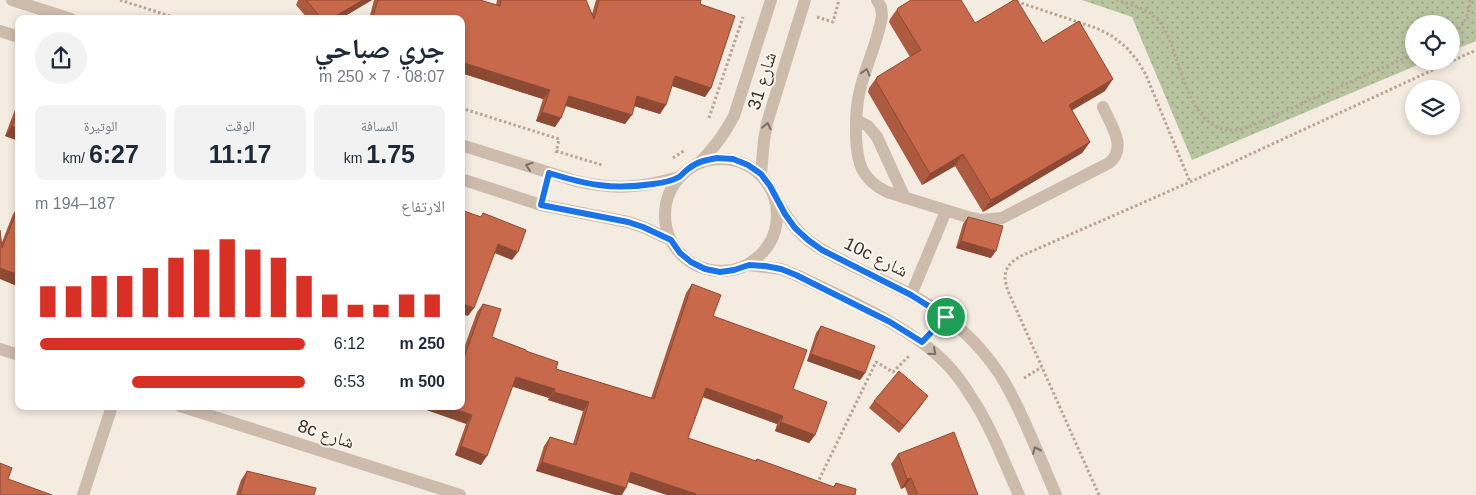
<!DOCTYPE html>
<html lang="ar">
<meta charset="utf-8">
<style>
:root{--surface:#fff;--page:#f2f2f3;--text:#1f2937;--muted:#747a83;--accent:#d93025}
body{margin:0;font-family:Arial,"Noto Naskh Arabic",sans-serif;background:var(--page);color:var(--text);direction:rtl;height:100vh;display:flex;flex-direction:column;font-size:19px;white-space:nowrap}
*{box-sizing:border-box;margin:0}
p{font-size:16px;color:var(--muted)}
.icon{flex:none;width:28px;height:28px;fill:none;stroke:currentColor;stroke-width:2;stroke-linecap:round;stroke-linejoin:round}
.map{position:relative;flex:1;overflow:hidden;direction:ltr}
.drawer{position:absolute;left:15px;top:15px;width:450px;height:395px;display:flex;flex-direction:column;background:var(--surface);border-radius:10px;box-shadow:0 2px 8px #0003;direction:rtl}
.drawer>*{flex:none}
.controls{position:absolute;left:1405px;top:15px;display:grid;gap:10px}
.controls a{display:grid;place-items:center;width:55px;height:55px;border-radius:50%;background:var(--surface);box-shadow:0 2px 8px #0003;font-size:25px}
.pin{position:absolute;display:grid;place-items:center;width:42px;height:42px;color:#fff;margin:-21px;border:2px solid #fff;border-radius:50%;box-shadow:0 1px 5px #0007}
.round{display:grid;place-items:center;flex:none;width:52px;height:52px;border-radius:26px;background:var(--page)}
.overview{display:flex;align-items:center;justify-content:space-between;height:85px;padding:0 20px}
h1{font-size:28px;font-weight:700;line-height:38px}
.stats{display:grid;grid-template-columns:repeat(3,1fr);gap:8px;height:85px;padding:5px 20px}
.stats div{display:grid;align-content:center;border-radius:10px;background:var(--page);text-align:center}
.stats b{font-size:25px;font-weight:700}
.stats small{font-size:14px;font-weight:400}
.stats p{font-size:14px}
.chart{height:140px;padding:10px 20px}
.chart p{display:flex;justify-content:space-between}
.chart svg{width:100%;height:90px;margin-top:5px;stroke:var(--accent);stroke-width:6}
ul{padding:0 20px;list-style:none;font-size:16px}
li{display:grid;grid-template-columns:80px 60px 1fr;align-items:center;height:38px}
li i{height:12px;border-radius:6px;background:var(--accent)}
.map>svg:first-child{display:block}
.park{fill:url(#park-dots)}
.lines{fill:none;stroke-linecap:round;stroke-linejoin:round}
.path{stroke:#b9a596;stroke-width:3;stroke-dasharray:2.5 2.5;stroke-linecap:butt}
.minor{stroke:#cdbbac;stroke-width:12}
.wall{fill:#ac5a40}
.shaded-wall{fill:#8c4a34}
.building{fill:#c8694b;stroke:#8c4a34}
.oneway{stroke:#7d6f65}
.route-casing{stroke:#fff;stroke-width:10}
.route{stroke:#1a73e8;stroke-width:6}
.labels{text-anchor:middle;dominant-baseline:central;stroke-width:4;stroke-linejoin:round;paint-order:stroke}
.street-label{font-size:18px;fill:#3b302b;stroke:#fbf5ee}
</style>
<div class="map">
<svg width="1476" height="495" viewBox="0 0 1476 495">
<defs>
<pattern id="park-dots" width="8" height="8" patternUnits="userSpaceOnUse" patternTransform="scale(1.25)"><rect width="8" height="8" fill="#b8c4a0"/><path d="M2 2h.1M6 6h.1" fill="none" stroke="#97a083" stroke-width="1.8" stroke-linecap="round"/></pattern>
</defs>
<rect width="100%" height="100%" fill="#f4ebe1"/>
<!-- park -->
<path class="park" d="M1082,0H1476V41L1451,51V24H1414V61H1427L1192,160L1132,17Z"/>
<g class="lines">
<!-- path -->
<path class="path" d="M120,0L179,19
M1012,0L1096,28L1112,36L1126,47L1137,60L1146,75L1190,182
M1116,0C1132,5 1152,10 1162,25C1182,56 1187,135 1236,130C1241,130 1246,127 1251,126L1414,54
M817,17L833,22L839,0
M1451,36C1463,26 1470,16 1470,0
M461,108L559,139L556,153
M709,118L743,17
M556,151L602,165
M673,158L685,150
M1024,378L1042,367
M817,484L876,362L893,372L909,356
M1099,495L1008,291C1002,274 1005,265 1021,256L1190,182L1476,50"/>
<!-- minor -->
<path class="minor" d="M12,0L71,19
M877,0L881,7L882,16C878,41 866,65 860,90C856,105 856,120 856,136C857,163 861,179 887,192L971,218L981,220L1002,218L1109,163C1128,148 1111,125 1103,107
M0,31L19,37
M856,120L868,126L877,137L905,198
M461,145L576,181C614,190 641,188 679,177
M665 215a56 56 0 1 1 112 0a56 56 0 1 1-112 0Z
M701,161C715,147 725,133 734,116L771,0
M761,174L764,140L767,123L805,0
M461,179L541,205L628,222L643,227L671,240
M776,199C785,214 794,229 808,240C821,251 837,257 851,265C883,281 917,295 945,316C972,337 996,364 1011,394C1028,426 1041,461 1056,495
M749,265L781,269L796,275C838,295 884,315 921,342C941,356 958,375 970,395C991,426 1004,462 1019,495
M911,295L946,211
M0,349L19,355
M180,406L460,495
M83,495L112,406"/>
</g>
<!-- wall -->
<path class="wall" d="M298,0H372L340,19H308L296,5Z
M374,0H480L496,5L497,0H586L592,14L596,0H701L700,4L711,88L705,97L672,86L660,114L634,106L625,124L566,106L561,118L555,127L536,121L543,99L461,73V19H369Z
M898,8L975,23L1043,43L1105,91L1072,110L1090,142L1082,153L983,212L955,166L922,185L868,92L869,88L877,77L910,57L889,22L890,19Z
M19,99V141L5,136Z
M19,205L0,279L2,242L13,214Z
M968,217L991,258L956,248L963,224Z
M692,284L713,316L793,389L815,435L809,443L775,431L777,424L703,397L688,438L755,461L757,459L833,487L836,483L855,495H667L628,482L536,471L544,446L550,437L573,444L583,411L548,400L549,398L513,386L481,465L455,455L466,424L461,406V356L477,312L483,304L492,337L526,351L556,369L651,398L686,293Z
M821,326L865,373L860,380L807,361L816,333Z
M874,401L923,403L899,433L869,408Z
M898,454L978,495H908L905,487L901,489L891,464Z
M247,471L314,495H236L241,480Z"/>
<!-- shaded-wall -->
<path class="shaded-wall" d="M363,0H372L340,19H330Z
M461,62L550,90L543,99L461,73Z
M675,76L711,88L705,97L669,85Z
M1113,79L1105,91L1061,117L1069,105Z
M569,96L632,115L625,124L563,105Z
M637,96L666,105L660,114L631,105Z
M542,112L561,118L555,127L536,121Z
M12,126L19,129V141L5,136Z
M1090,142L1082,153L983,212L991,200Z
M963,154L955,166L922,185L930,174Z
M961,241L996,251L991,258L956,248Z
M498,244L518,252L512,260L492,252Z
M0,268L19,275V287L0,279Z
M461,303L474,308L468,316L461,314Z
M811,354L865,373L860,380L807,361Z
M516,377L555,389L549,398L510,386Z
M706,388L783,416L777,424L700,396Z
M554,392L589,402L583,411L548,400Z
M928,396L923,403L899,433L904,426Z
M415,406H446L472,415L466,424Z
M781,422L815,435L809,443L775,431Z
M461,446L487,456L481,465L455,455Z
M542,462L626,488L622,495H615L536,471Z
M631,472L696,494V495H667L625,481Z
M911,478L905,487L901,489L907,479Z"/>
<!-- building -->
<path class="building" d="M306,0H363L330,19H322Z
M378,0H480L500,6L501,0H586L594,19L599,0H701L700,4L735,16L711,88L675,76L666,105L637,96L632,115L569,96L561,118L542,112L550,90L461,62V19H372Z
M911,0H961L975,23L1014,0H1017L1043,43L1079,21L1113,79L1069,105L1090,142L991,200L963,154L930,174L876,81L877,77L921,50L897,11L898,8Z
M19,107V129L12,126Z
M19,206V275L0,268V230L2,248Z
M461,210L481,217L483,213L526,230L518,252L498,244L474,308L461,303Z
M968,217L1003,226L996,251L961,241Z
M692,284L721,295L713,316L807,350L793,389L827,402L815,435L781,422L783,416L706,388L688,438L756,461L757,459L834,487L836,483L856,489L855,495H696V494L631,472L626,488L542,462L550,437L576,445L589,402L554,392L555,389L516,377L487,456L461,446L472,415L446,406H461V357L464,358L483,304L501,309L492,337L526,350V351L558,362L556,369L654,399Z
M821,326L875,346L865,373L811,354Z
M899,371L928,396L904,426L874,401Z
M954,432L978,495H918L911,478L907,479L898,454Z
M0,463L12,468L8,479L52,495H0Z
M247,471L316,488L314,495H240Z"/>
<!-- one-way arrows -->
<defs><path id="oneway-chevron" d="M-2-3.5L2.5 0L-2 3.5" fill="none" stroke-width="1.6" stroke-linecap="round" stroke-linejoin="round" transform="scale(1.25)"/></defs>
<g class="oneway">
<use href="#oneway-chevron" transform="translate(866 72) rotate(-73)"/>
<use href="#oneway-chevron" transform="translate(767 126) rotate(-78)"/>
<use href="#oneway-chevron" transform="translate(529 166) rotate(-162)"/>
<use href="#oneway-chevron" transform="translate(933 352) rotate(41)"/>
<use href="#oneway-chevron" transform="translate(1036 450) rotate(-114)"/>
</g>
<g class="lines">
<defs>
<path id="route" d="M717,158L733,159L748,165L761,174L770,186L785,214L795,228L808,240L822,250L911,295L946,317L922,342L890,322L796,275L781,269L765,266L749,265L734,270L720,272L705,269L691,262L680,253L671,240L643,227L628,222L541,205L549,173C587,185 613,190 653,184C661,183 672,181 679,177C682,175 685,171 688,169C696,162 706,160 717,158Z"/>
</defs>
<!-- route casing -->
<use href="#route" class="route-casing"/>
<!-- route -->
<use href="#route" class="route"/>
</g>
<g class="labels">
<!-- street labels -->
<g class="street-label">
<text transform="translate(762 81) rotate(-73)">شارع 31</text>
<text transform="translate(876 257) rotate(26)">10c شارع</text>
<text transform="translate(326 434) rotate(18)">8c شارع</text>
</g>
</g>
</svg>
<div class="controls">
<a><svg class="icon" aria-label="locate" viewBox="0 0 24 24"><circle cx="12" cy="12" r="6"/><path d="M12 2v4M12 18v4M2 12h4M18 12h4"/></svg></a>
<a><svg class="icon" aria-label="layers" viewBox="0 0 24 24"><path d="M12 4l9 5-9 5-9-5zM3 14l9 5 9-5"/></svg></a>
</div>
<div class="pin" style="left:946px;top:317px;background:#1e9e55"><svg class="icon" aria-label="arrive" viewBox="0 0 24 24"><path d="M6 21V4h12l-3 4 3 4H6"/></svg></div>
<section class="drawer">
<div class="overview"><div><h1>جري صباحي</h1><p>08:07 · 7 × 250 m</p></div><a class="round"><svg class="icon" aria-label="share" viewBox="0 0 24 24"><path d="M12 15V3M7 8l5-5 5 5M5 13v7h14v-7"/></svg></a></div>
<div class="stats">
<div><p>المسافة</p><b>1.75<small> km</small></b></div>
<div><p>الوقت</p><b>11:17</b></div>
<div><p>الوتيرة</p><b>6:27<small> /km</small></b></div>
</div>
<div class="chart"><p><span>الارتفاع</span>187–194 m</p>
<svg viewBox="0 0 160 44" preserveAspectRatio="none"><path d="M5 44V29M15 44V29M25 44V24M35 44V24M45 44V20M55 44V15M65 44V11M75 44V6M85 44V11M95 44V15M105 44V24M115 44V33M125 44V38M135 44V38M145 44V33M155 44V33"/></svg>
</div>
<ul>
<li><b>250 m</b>6:12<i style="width:98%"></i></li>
<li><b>500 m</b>6:53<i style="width:64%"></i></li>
</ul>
</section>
</div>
